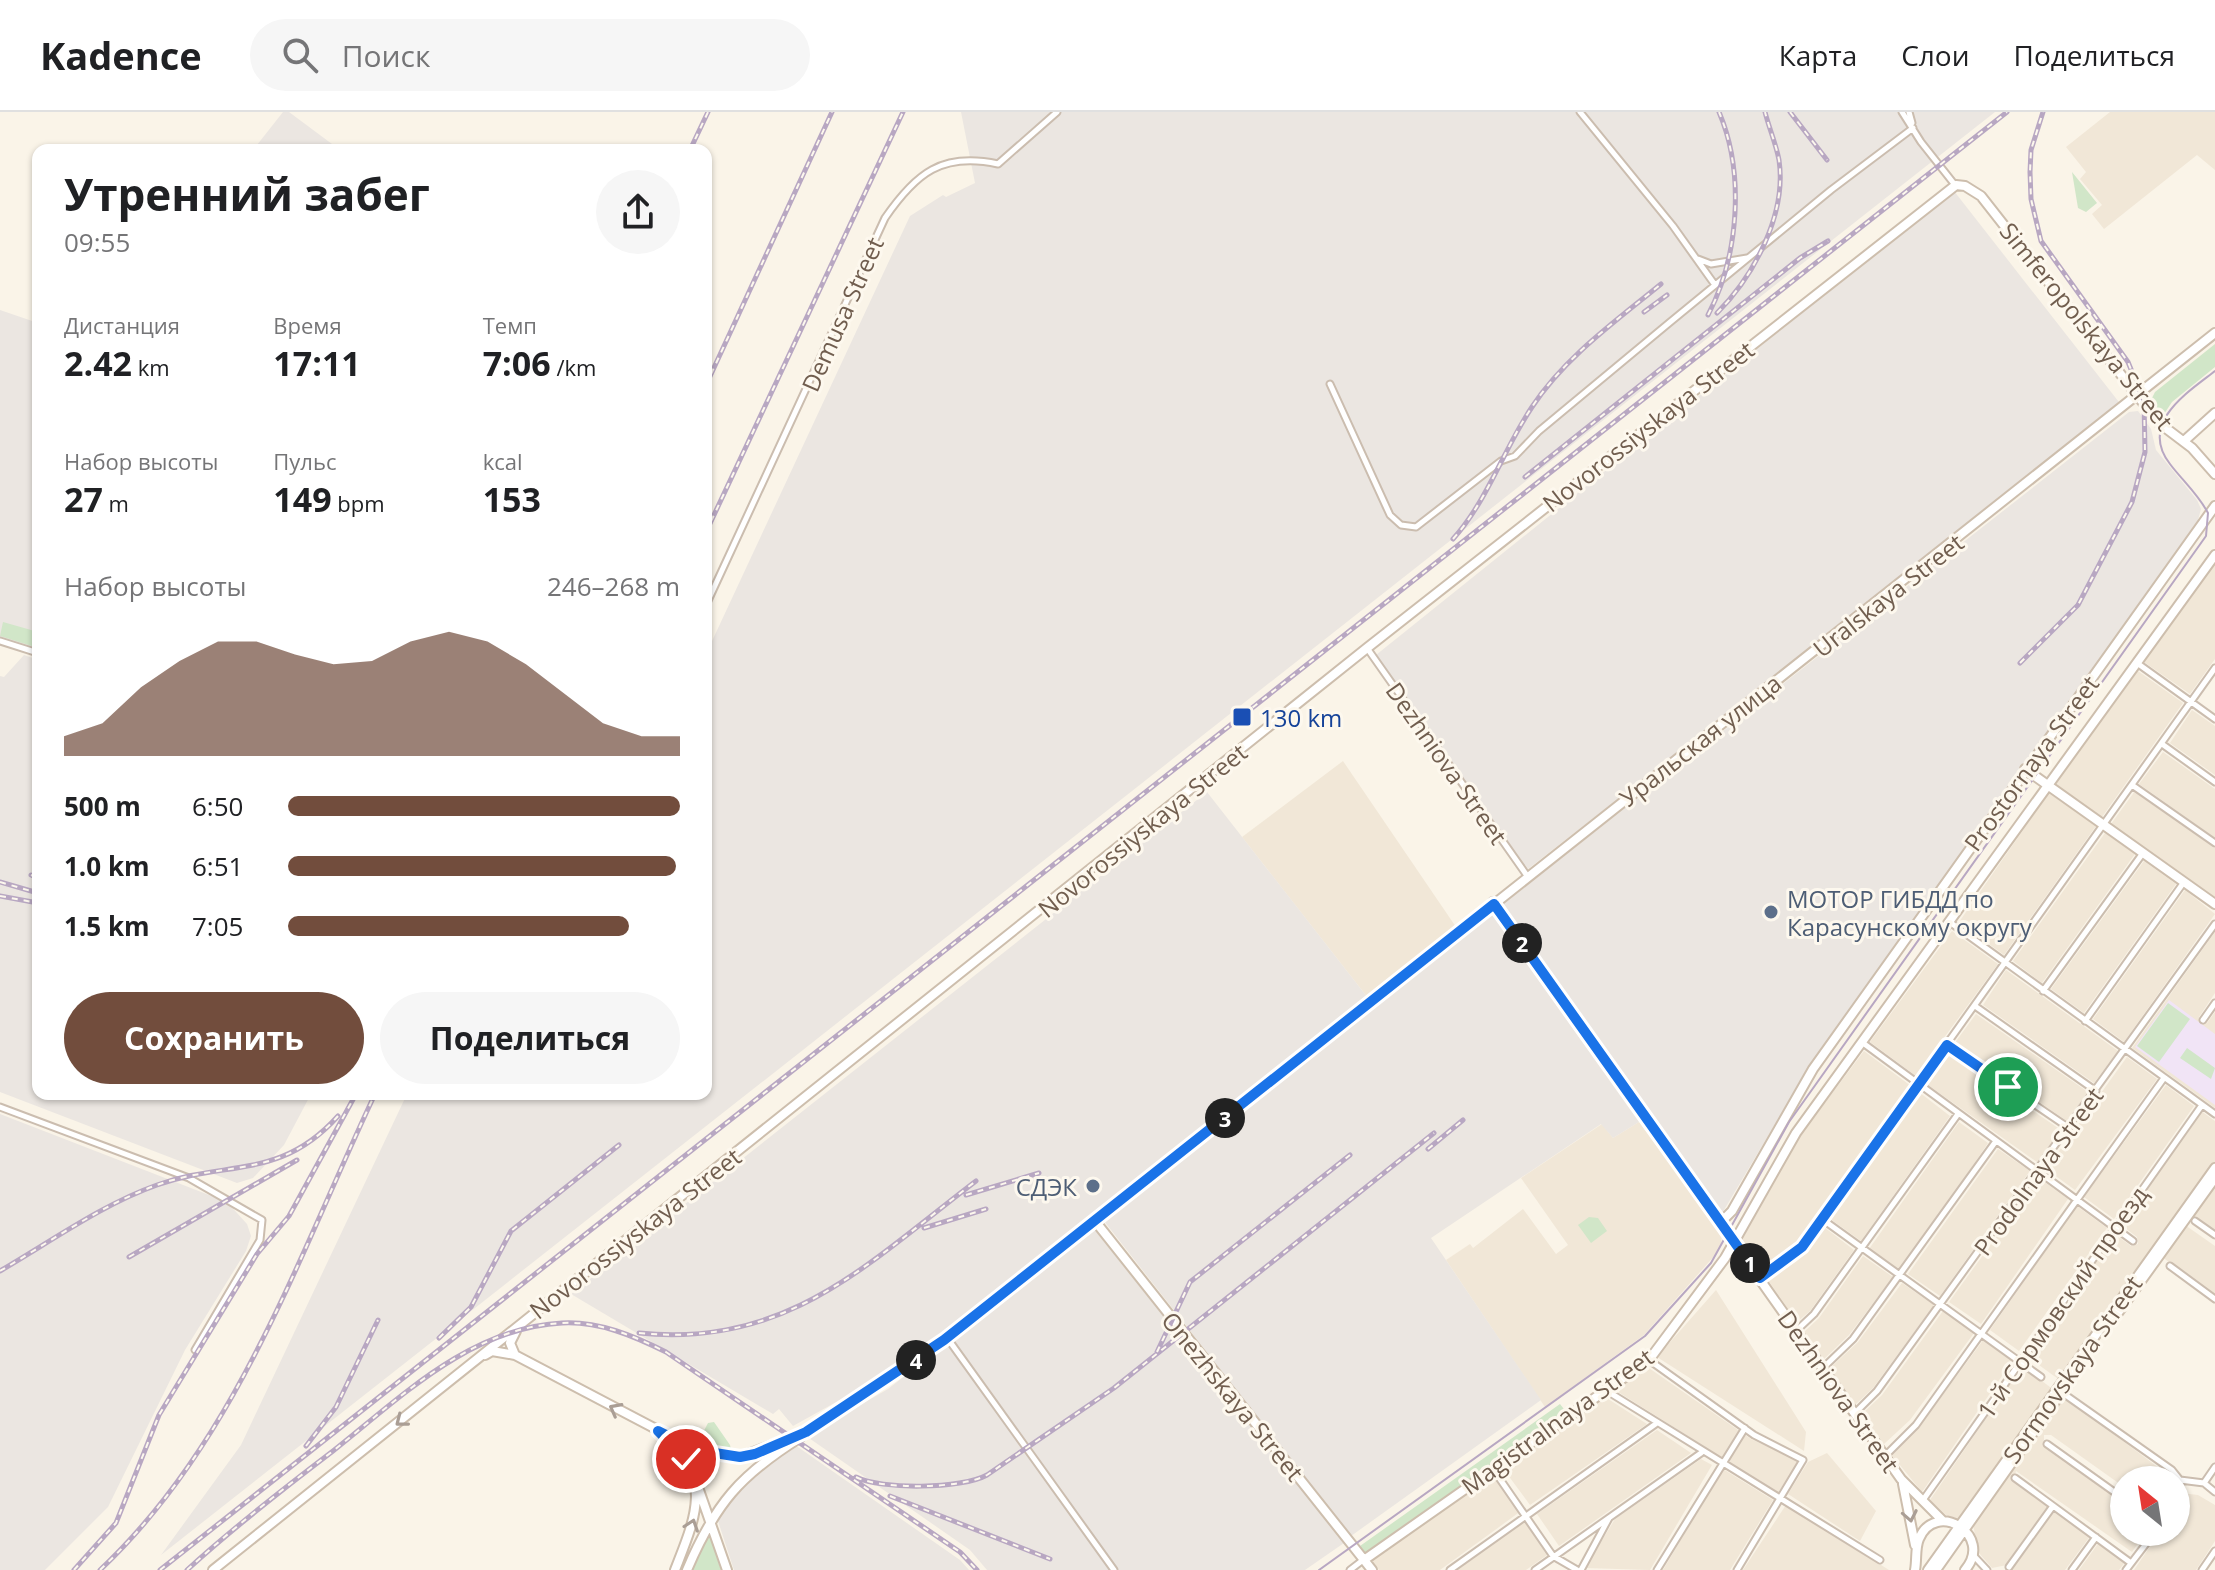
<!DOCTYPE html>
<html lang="ru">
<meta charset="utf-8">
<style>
:root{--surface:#fff;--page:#f6f6f6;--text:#202124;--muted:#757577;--line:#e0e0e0;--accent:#724d3d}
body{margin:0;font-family:"Open Sans",sans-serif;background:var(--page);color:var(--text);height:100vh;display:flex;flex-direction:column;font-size:30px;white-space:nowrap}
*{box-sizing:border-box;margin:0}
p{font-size:26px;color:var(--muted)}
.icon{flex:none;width:44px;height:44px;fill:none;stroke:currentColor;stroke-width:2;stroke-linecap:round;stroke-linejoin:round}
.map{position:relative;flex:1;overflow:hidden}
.details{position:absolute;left:32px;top:32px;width:680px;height:956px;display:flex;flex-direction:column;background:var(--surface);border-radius:16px;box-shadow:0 2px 6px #0004}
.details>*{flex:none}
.needle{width:52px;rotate:330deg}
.tools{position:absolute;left:2110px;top:1354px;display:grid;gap:16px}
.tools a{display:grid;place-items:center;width:80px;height:80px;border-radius:50%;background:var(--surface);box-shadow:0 2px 6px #0004;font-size:40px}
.pin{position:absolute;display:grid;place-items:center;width:68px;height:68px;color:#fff;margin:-34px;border:4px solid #fff;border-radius:50%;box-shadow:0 2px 8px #0007}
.km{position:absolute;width:40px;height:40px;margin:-20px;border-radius:50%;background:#222;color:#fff;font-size:22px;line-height:40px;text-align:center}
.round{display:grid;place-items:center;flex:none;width:84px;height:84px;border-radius:42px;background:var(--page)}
.headline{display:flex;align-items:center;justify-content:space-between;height:136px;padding:0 32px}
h1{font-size:44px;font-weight:700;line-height:60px}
.figures{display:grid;grid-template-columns:repeat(3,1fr);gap:12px;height:136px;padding:8px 32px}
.figures div{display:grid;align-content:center}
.figures b{font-size:34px;font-weight:700}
.figures small{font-size:22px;font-weight:400}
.figures p{font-size:22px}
.chart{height:224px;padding:16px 32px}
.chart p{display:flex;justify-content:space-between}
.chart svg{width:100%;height:144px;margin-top:8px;fill:var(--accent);opacity:.7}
.action{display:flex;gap:16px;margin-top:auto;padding:16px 32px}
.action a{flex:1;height:92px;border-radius:48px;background:var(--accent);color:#fff;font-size:32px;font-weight:700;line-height:92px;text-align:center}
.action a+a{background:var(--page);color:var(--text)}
ul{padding:0 32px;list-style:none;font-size:26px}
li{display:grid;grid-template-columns:128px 96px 1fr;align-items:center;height:60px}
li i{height:20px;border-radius:10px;background:var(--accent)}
header{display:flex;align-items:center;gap:48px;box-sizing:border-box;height:112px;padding:0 40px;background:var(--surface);border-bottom:2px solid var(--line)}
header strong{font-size:38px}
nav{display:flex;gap:44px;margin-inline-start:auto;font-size:28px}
.search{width:560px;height:72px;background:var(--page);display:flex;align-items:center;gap:20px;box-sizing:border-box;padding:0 28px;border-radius:44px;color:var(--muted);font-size:30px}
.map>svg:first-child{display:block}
.residential{fill:#f1e7d7}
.industrial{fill:#ebe6e1}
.education{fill:#f1e4f6}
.green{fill:#d1e6c8}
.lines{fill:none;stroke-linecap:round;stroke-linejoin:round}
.street-casing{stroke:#cbbdaf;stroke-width:9}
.secondary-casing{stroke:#cdbead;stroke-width:12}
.street{stroke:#fff;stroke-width:5}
.secondary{stroke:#fff;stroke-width:8}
.tram{stroke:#b8a7c2;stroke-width:2}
.rail-casing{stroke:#b8a7c2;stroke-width:5}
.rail{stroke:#fdf8ee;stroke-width:2;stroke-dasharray:6;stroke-linecap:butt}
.oneway{stroke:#aa9e95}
.route-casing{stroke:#fff;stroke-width:16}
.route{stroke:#1a73e8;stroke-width:10}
.transit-dot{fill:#1a4fb4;stroke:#fdf8ee;stroke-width:3}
.service-dot{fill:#5c6f8a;stroke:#fdf8ee;stroke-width:3}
.labels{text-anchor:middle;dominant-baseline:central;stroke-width:6;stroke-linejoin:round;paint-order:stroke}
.street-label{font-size:24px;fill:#715e4f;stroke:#fdf8ee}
.transit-label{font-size:24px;fill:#164399;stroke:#fdf8ee;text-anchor:start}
.service-label{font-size:24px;fill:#4e5e75;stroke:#fdf8ee;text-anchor:start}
</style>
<header>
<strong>Kadence</strong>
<div class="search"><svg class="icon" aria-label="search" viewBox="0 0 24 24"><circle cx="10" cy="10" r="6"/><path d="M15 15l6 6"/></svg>Поиск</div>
<nav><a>Карта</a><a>Слои</a><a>Поделиться</a></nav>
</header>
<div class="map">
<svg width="2215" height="1458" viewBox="0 0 2215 1458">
<rect width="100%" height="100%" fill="#faf4e8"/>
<!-- residential -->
<path class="residential" d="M2110,0H2215V58L2197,43L2104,117L2092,102L2102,93L2080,67L2086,60L2066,35Z
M2215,451V547L2190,582L2144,550Z
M2138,559L2183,591L2102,705L2055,672Z
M2192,598L2215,614V663L2170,631Z
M2163,640L2215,677V726L2139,672Z
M1343,649L1456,815L1368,886L1242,725Z
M2135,679L2215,736V785L2111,712Z
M2049,681L2096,714L2004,843L1959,810Z
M2105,721L2135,742L2042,871L2013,849Z
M2144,749L2176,772L2084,901L2051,877Z
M2185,778L2215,802L2124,930L2093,907Z
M1952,819L1998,852L1916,964L1870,930Z
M2215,820V881L2199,905L2201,910L2207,911L2215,900V996L2132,936Z
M2006,858L2118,939L2094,971L1983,893Z
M1976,902L2088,980L2067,1009L1954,932Z
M1864,939L1911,974L1799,1132L1762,1159L1741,1129L1800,1024Z
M1948,941L2061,1018L2037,1050L1925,971Z
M2127,945L2157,967L2075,1078L2046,1057Z
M2166,973L2194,994L2114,1107L2084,1085Z
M1919,980L1950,1004L1861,1129L1829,1106Z
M2201,999L2215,1009V1052L2061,1269L2028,1245L2116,1123L2131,1134L2138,1132L2137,1125L2120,1112Z
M1639,1010L1722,1123L1721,1132L1716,1142L1644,1223L1545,1295L1446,1148L1470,1132L1473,1136L1523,1097L1556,1142L1568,1133L1521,1066L1602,1012L1613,1026Z
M1959,1010L1988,1031L1901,1161L1869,1137Z
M1998,1037L2030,1059L1940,1184L1908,1162Z
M2039,1066L2068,1087L1981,1212L1949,1190Z
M2213,1074L2215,1075V1121L2191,1104Z
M2077,1094L2107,1116L2019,1239L1990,1218Z
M2185,1113L2215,1134V1183L2162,1145Z
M1824,1115L1854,1138L1810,1199L1797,1210L1768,1168L1797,1149Z
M1863,1144L1893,1165L1849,1223L1823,1248L1804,1220L1819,1206Z
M1902,1171L1934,1193L1873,1276L1855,1293L1829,1257L1858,1230Z
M1716,1178L1806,1320L1804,1339L1657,1245Z
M1943,1199L1974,1221L1910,1308L1884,1332L1862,1302L1882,1283Z
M1984,1227L2013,1248L1922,1380L1890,1341L1919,1315Z
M1646,1254L1751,1327L1799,1349L1778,1381L1615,1278Z
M2022,1254L2054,1278L1962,1408L1946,1403L1930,1388Z
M2063,1284L2167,1362L2170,1368H2124V1375L2051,1323H2044V1332L2124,1388V1420H2146L2132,1440L2016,1359L2014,1368L2049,1394L2007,1453L1992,1456L1979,1441L1973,1413Z
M1605,1285L1647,1312L1530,1393L1502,1355Z
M1657,1318L1691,1341L1559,1434L1537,1402Z
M1827,1341L1876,1399L1860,1429L1788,1382L1808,1350Z
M1701,1347L1712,1353L1650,1458L1585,1456L1615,1407Z
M1723,1357L1773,1388L1730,1458H1663Z
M1493,1361L1521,1399L1440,1458H1379L1371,1448Z
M2181,1381L2198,1383L2215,1393V1429L2196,1458H2134L2160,1420H2176V1392Z
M1786,1393L1889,1458H1743Z
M2054,1397L2091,1423L2065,1458H2011Z
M1527,1407L1550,1441L1526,1458H1456Z
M2100,1429L2126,1449L2119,1458H2079Z"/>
<!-- industrial -->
<path class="industrial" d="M283,0H289L332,32L327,38H253Z
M961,0H1995L161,1443L241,1333L407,982H706V542L910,104L943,83L946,85L975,71Z
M1954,79L2122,294L1528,757L1376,543Z
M0,198L38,211V538L0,525Z
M2138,299L2151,317L2156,338L2197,388L2201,397L2198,408L1806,960L1721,1103L1503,792L2129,300Z
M24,543L38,548V982H311L284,1033L253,1066L237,1071L0,980V564L4,565Z
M1207,680L1368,886L1083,1111L959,1209L874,1269L793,1314L779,1297L773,1302L571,1182Z
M1491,801L1639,1010L1613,1026L1601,1012L1431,1126L1541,1288L1351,1424L1104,1109Z
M0,1002L227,1090L247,1112L251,1124L246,1139L185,1238L108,1395L45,1458H0Z
M1094,1117L1344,1431L1305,1458H987L970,1438L806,1324L888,1277Z
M795,1333L960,1448L969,1458H734L717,1406L752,1362Z"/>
<!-- education -->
<path class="education" d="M2169,888L2215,922V993L2135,935Z"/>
<!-- green -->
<path class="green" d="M2072,60L2097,91L2086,100L2078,96Z
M2215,232V255L2172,290L2162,305L2150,290L2155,280Z
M3,510L38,520V536L0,524Z
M2168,891L2190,907L2159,950L2137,934Z
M2187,936L2215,956L2211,967L2180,946Z
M1589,1105L1598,1106L1607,1119L1591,1131L1578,1113Z
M1560,1292L1567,1301L1366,1442L1360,1434Z
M714,1310L730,1333L731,1337L717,1338L697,1332L708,1311Z
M708,1418L721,1458H692Z"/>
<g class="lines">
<defs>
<path id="street" d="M1580,0L1673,114L1715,173
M1902,0L1921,30L1955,73
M1909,0L1912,11
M1698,147L1711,152L1747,146
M1330,272L1390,403L1401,413L1416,415L1501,349L1515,344L1539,319L1669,211L1831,78L1913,16
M706,493L885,106C916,61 942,40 998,52L1057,0
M0,529L38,541
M1367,536L1528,765
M2137,551L2215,607
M2162,632L2215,670
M2132,673L2215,731
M1951,811L2215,1002
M2043,879L2143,741
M1975,894L2096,979
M2203,908L2215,891
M2085,909L2184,770
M1863,931L2133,1129
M1947,933L2069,1016
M0,995L189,1066L262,1108L260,1128L195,1238
M1822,1107L2041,1265
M2195,1109L2215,1123
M2170,1154L2215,1187
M1760,1166L1802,1135L2215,556
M1796,1219L1814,1202L1958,1002
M948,1227L1114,1458
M1649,1248L1754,1323L1803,1348L1737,1458
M1823,1256L1853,1227L1996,1029
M2057,1277L2172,1358L2180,1368L2204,1371L2215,1380
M1607,1279L1880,1448
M1855,1301L1877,1279L2215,812
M2047,1332L2124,1387
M1885,1344L1916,1313L2164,966
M1493,1357L1553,1444L1577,1458
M2015,1366L2131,1451
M2204,1371L2215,1355
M1923,1388L2202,993
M2176,1388L2180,1368
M1973,1443L1987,1458
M2009,1455L2053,1394
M1350,1458L1363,1448
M1450,1458L1657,1311
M1535,1458L1701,1341
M1581,1458L1609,1406
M1657,1458L1745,1316
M2072,1458L2096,1425
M2126,1458L2155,1420
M2202,1458L2215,1439"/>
<path id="secondary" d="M2184,329L2215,301
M2025,657L2215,792
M1493,790L1901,1367L1943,1409
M1095,1109L1372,1458
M1720,1111L1732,1099L1813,957L2215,394
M2115,1205L2215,1066
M485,1243L492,1239L515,1243L696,1338L740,1345L806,1320L944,1228L2215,221
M515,1243L510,1231L516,1219
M667,1327C714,1368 694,1409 675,1458
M1903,1372L1915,1433
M699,1378L727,1458
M1364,1448L1649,1248L1725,1146L1796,1021L2215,443
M213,1458L1367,536L1956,73L1965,74L1981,84L2159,311L2192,336L2215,362
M687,1458C715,1392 740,1363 801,1325
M1915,1458C1917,1448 1915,1436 1919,1427C1935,1387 1995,1423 1965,1458
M1928,1458L2215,1056
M1936,1458L2056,1288"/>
</defs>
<!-- street casing -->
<use href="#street" class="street-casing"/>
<!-- secondary casing -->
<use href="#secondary" class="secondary-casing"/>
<!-- street -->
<use href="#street" class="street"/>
<!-- secondary -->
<use href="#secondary" class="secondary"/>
<!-- tram -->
<path class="tram" d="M1319,1458L1645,1224L1711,1151L1789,1010L2206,424L2208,401C2198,382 2182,368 2170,352C2138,311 2188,280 2215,259"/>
<defs>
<path id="rail" d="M1790,0L1827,48
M690,38L708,0
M1644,200L1667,183
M1717,201C1754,164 1787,102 1779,48C1776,32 1769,16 1765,0
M1708,203C1739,144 1745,61 1719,0
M706,273L832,0
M1525,365L1800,146L1828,129
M706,420L903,0
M1453,427C1488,388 1503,338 1532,295C1565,245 1616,209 1661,172
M2020,551L2078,493L2132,390L2145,340L2144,289L2128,250L2041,129L2031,87L2030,60L2031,38L2043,0
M31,763L38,766
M0,770L38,781
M0,784L38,791
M1428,1037L1463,1008
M966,1083L1039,1061
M924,1116L986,1097
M129,1145L297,1048
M0,1159C50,1130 103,1092 157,1073C227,1048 281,1068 338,1004
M639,1221C787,1236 867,1152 976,1069
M439,1226L471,1195L511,1119L619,1033
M1157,1240L1190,1170L1350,1043
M306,1334L336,1295L378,1208
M856,1365C881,1378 962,1377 987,1363L1114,1276L1434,1021
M890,1384L1050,1447
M74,1458L116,1411L159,1303L257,1142L289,1104L356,982
M100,1458C236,1330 297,1147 375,982
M160,1458L2007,0
M187,1458C234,1415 283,1377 333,1339C401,1285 470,1216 562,1211C599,1209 634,1224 666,1240L960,1440L977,1458"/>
</defs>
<!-- rail casing -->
<use href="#rail" class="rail-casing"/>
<!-- rail -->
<use href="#rail" class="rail"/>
</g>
<!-- one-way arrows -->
<defs><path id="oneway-chevron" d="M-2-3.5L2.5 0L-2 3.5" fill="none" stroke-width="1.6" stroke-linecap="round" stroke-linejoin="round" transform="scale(2)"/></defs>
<g class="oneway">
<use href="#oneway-chevron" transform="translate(615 1297) rotate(-152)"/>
<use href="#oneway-chevron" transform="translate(401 1309) rotate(142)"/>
<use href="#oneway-chevron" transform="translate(1910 1404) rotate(79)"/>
<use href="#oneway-chevron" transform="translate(692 1413) rotate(-71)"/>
</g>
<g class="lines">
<defs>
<path id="route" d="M686,1347L658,1319L696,1338L740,1345L755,1342L806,1320L944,1228L1494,792L1760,1166L1802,1135L1947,933L2008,975"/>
</defs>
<!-- route casing -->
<use href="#route" class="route-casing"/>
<!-- route -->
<use href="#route" class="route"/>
</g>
<!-- markers -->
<rect class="transit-dot" x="1232" y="595" width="20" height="20" rx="4"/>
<g class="service-dot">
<circle cx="1771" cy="800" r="8"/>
<circle cx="1093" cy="1074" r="8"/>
</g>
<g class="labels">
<!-- street labels -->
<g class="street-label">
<text transform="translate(842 202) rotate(-66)">Demusa Street</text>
<text transform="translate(2087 214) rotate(51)">Simferopolskaya Street</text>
<text transform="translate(1648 314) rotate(-38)">Novorossiyskaya Street</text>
<text transform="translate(1888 483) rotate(-38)">Uralskaya Street</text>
<text transform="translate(1700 628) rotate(-38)">Уральская улица</text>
<text transform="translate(1447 651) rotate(55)">Dezhniova Street</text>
<text transform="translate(2031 651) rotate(-54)">Prostornaya Street</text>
<text transform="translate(1142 718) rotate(-39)">Novorossiyskaya Street</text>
<text transform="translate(2038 1059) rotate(-54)">Prodolnaya Street</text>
<text transform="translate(635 1121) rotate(-38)">Novorossiyskaya Street</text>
<text transform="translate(2062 1190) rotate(-55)">1-й Сормовский проезд</text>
<text transform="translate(2072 1257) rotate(-55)">Sormovskaya Street</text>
<text transform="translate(1839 1279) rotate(55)">Dezhniova Street</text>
<text transform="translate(1233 1284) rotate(51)">Onezhskaya Street</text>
<text transform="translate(1557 1309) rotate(-36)">Magistralnaya Street</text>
</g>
<!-- transit labels -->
<g class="transit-label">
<text x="1260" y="605">130 km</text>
</g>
<!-- service labels -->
<g class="service-label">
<text x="1787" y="786">МОТОР ГИБДД по<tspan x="1787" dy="28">Карасунскому округу</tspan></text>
<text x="1077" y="1074" text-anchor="end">СДЭК</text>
</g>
</g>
</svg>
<div class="tools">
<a><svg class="needle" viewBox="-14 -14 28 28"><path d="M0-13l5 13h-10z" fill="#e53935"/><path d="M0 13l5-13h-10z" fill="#757577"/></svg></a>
</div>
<div class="pin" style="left:2008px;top:975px;background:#1e9e55"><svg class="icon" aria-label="arrive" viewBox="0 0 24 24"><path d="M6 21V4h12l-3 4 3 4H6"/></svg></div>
<div class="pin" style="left:686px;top:1347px;background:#d93025"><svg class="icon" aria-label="check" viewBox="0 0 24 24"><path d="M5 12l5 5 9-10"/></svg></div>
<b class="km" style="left:1750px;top:1151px">1</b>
<b class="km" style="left:1522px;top:831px">2</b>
<b class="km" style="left:1225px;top:1006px">3</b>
<b class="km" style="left:916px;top:1248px">4</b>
<section class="details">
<div class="headline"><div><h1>Утренний забег</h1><p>09:55</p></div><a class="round"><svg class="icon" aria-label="share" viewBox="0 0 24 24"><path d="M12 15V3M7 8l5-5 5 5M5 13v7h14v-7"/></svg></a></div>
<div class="figures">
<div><p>Дистанция</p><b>2.42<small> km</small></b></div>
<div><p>Время</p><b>17:11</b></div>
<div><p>Темп</p><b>7:06<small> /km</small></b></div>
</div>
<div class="figures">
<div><p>Набор высоты</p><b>27<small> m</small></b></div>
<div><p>Пульс</p><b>149<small> bpm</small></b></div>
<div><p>kcal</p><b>153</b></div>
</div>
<div class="chart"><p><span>Набор высоты</span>246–268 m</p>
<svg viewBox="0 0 160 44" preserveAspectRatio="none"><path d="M0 44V38L10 34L20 23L30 15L40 9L50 9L60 13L70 16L80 15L90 9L100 6L110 9L120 16L130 25L140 34L150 38L160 38V44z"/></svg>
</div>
<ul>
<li><b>500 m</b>6:50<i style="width:100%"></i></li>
<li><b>1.0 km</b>6:51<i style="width:99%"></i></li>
<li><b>1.5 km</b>7:05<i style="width:87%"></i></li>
</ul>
<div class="action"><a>Сохранить</a><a>Поделиться</a></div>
</section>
</div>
